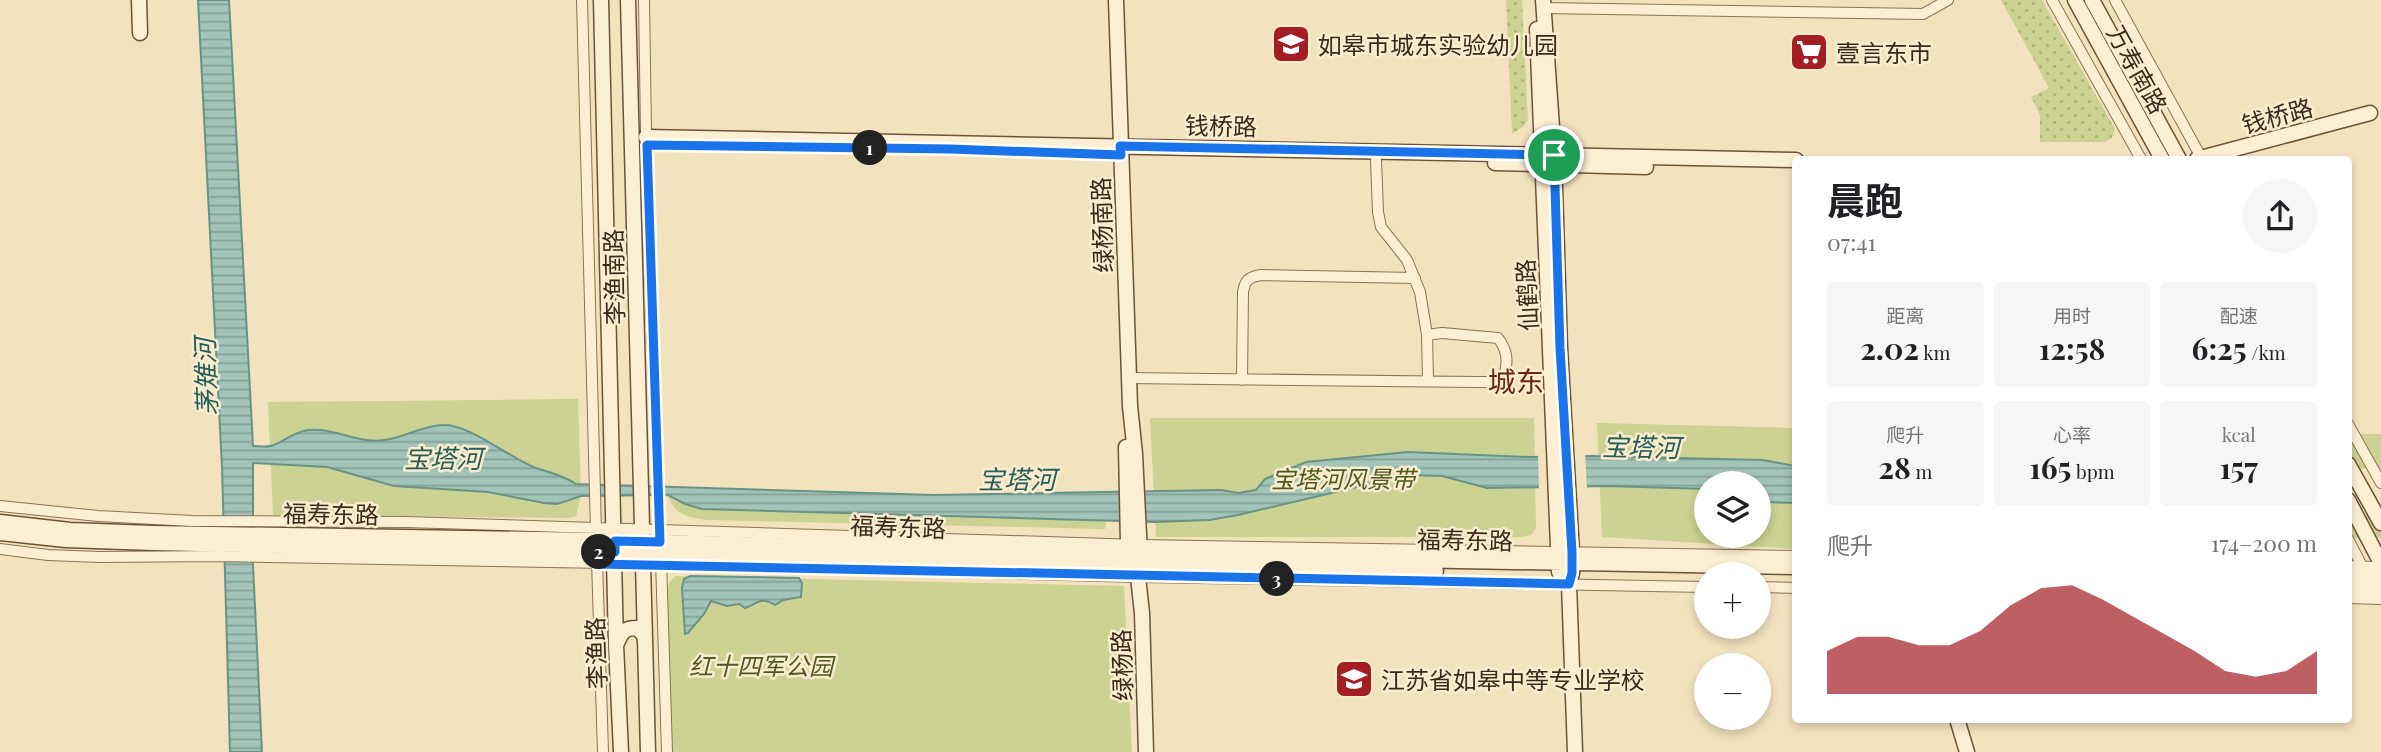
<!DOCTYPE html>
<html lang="zh">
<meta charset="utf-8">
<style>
:root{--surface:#fff;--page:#f6f6f6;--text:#202124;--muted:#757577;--accent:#a31e22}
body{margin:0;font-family:"Playfair Display","Noto Sans SC",serif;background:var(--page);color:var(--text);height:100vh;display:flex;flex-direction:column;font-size:26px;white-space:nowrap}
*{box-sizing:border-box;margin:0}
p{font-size:23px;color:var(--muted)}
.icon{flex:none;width:38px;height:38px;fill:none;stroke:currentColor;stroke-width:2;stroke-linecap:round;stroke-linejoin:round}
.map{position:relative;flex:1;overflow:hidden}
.side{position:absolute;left:1792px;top:156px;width:560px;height:567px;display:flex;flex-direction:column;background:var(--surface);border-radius:7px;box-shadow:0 4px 10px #0003}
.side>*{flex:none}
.tools{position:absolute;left:1694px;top:471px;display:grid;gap:14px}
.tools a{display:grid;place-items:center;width:77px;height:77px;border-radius:50%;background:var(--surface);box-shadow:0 4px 10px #0003;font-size:35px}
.pin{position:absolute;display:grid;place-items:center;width:60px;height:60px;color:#fff;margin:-30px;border:4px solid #fff;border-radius:50%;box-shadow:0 2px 7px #0007}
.km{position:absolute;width:35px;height:35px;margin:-18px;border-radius:50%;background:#222;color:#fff;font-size:19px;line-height:35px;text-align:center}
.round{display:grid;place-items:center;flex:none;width:74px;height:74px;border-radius:37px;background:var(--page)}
.headline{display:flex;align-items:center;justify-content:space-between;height:119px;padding:0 35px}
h1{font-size:38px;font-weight:700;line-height:52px}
.figures{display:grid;grid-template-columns:repeat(3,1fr);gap:10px;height:119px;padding:7px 35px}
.figures div{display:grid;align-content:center;border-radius:7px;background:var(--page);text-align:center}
.figures b{font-size:30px;font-weight:700}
.figures small{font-size:19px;font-weight:400}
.figures p{font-size:19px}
.chart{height:196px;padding:14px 35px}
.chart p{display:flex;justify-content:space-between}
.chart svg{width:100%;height:126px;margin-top:7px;fill:var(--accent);opacity:.7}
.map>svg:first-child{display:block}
.grass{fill:url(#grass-dots)}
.green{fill:#ccd291;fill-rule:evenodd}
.water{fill:url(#water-rules);stroke:#689387;stroke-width:2}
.pier{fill:#f3e2be}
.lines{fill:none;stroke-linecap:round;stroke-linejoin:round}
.street-casing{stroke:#8d7255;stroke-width:12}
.secondary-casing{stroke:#6f5238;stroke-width:17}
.street{stroke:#fcefd3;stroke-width:10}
.secondary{stroke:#fcefd3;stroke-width:14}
.route-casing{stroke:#fff;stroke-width:14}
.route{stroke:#1a73e8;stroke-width:9}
.labels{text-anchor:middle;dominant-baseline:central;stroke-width:5;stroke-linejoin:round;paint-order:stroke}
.poi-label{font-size:24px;fill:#3b2a1b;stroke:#f9eccf;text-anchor:start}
.street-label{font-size:24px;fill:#3b2a1b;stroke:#f9eccf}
.park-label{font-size:24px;font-style:italic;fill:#4c5a1f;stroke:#f9eccf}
.water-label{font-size:26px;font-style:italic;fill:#295d58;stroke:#f9eccf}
.quarter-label{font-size:28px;fill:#6d2616;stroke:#f9eccf}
</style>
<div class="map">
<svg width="2381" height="752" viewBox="0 0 2381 752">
<defs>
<pattern id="grass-dots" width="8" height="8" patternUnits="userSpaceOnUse" patternTransform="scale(1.75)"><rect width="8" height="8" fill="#ccd291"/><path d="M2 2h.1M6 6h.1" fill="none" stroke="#b0b47c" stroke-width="1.8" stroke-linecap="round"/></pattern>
<pattern id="water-rules" width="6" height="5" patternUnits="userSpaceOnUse" patternTransform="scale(1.75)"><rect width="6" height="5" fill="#a2c4b9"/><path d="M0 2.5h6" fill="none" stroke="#859f96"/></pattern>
</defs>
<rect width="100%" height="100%" fill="#f3e2be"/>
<!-- grass -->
<path class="grass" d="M1506,0H1522L1528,120L1524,126L1512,134Z
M2001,0H2042L2115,129L2112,138L2105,142H2040V115L2031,97L2049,88Z"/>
<!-- green -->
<path class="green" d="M578,399L581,496L576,516L570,518L273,515L268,402Z
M1150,418H1534L1536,528L1531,535L1520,537H1156Z
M1597,423L1795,428V549L1602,537ZM1706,483H1759V536H1706Z
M2348,434H2381V538H2349Z
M668,495L685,504L1106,521L1105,529L708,520C689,518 674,515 668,495Z
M675,576L1124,586L1132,752H672L666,594L669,583Z"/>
<!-- water -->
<path class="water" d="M198,0H229L253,446C259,446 268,448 274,445C286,440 294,432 308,430C329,428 346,437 366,440C395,445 417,425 444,425C469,424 511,459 536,468C551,473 563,475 576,484L934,495L1221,490L1238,493L1256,490L1265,479L1306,462L1408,452L1528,457L1592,456L1763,460L1795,466V503L1759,502V483H1706V489L1607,486L1487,488L1442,476L1408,475L1238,515L1209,520L1155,522L702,509L685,504L668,495L581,496L557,504L544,503L488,492L394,486L327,467L253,463V565L262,752H230L222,467Z
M690,576L799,578L802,583L801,597L783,600L775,605C760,596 759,603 745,608L739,604L727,606L711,601L704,614L688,633L685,634L682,588L684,579Z"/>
<!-- pier -->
<path class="pier" d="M1585,452L1587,490H1539L1538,453Z
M2379,468L2381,472V514H2348V469Z"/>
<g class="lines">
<defs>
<path id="street" d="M582,0L596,531
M644,0L647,197L660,535
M2052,0L2141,159
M2115,0L2202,159
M1543,8L1923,14L1948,0
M1376,160L1378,212L1381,227L1407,260L1420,292L1427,335L1428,381
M1129,378L1476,382H1492L1505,374C1508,359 1507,350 1498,338L1442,333L1427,335
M1242,380L1243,292C1245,280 1249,277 1261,275L1415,278
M2348,424L2381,483
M0,506L98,516L192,521L406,522L1140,545L1796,556
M2348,539L2362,566L2374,579
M0,549L48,555L99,557L219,556L661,564L1138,577L1706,587
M597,560L603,752
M661,560L667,752
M2348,566L2381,567
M1759,587L1796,588
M2348,598L2381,599"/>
<path id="secondary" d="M139,0L140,33
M601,0L616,645L621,752
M628,0L648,752
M1116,0L1130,406L1135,454L1140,555L1138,577L1142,613L1146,752
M1543,0L1554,155L1560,348L1572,552V573L1569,584L1575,752
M2075,0L2162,159
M2092,0L2179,159
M1537,29L1559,572
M646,137L1796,160
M2197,159L2370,113
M1495,163L1646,167
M1126,447L1128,544L1131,563
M2348,464L2381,523
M2348,500L2381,563
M0,522L70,530L152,533L596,540L1129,555L1796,567
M0,533L66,540L153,543L1436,571
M2348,577L2381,578
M2348,588H2381
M617,643C622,632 624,628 637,628L644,635L645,642
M1957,719L1967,752"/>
</defs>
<!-- street casing -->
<use href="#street" class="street-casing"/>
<!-- secondary casing -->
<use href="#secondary" class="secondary-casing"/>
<!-- street -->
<use href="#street" class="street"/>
<!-- secondary -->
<use href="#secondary" class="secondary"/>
</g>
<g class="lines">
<defs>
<path id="route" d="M647,145L950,149L1121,155L1120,146L1554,155L1560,348L1572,552V573L1569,584L597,564V552H615V541L660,542Z"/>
</defs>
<!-- route casing -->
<use href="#route" class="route-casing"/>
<!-- route -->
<use href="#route" class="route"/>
</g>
<!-- icons -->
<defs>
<symbol id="school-square" viewBox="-11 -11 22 22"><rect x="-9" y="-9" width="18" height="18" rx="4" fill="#a31e22" stroke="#f9eccf"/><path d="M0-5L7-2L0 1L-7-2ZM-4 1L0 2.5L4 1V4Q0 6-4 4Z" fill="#fff"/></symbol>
<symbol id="supermarket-square" viewBox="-11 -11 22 22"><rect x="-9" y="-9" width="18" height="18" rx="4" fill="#a31e22" stroke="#f9eccf"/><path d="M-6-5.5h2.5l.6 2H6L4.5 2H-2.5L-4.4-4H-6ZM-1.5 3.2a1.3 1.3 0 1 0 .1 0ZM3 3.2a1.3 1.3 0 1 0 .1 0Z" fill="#fff"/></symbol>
</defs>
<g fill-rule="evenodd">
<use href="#school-square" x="1269" y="22" width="44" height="44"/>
<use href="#supermarket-square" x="1787" y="30" width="44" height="44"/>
<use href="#school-square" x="1332" y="657" width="44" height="44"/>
</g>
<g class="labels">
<!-- poi labels -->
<g class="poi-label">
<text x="1318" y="44">如皋市城东实验幼儿园</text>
<text x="1836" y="52">壹言东市</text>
<text x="1381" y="679">江苏省如皋中等专业学校</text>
</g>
<!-- street labels -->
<g class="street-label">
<text transform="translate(2138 69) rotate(61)">万寿南路</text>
<text transform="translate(2277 115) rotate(-15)">钱桥路</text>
<text transform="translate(1221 125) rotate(1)">钱桥路</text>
<text transform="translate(1101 225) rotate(-92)">绿杨南路</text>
<text transform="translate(613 277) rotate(-91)">李渔南路</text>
<text transform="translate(1526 295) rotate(-93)">仙鹤路</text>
<text transform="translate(331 513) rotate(1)">福寿东路</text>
<text transform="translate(898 526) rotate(2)">福寿东路</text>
<text transform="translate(1465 539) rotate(1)">福寿东路</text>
<text transform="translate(595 653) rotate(-92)">李渔路</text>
<text transform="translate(1121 665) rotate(-92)">绿杨路</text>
</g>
<!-- park labels -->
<g class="park-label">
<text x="1343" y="478">宝塔河风景带</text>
<text x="761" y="665">红十四军公园</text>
</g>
<!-- water labels -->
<g class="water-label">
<text transform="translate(205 377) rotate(-92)">茅雉河</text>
<text transform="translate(1641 446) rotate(1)">宝塔河</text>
<text x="443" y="457">宝塔河</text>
<text x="1017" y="478">宝塔河</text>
</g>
<!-- quarter labels -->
<g class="quarter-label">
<text x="1516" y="380">城东</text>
</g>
</g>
</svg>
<div class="tools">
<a><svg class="icon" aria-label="layers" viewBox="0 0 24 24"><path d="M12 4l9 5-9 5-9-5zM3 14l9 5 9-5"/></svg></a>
<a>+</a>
<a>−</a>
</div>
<div class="pin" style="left:1554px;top:155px;background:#1e9e55"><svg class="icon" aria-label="arrive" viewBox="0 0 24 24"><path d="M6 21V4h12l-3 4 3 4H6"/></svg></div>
<b class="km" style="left:870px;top:148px">1</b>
<b class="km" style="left:599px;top:552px">2</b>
<b class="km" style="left:1277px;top:579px">3</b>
<section class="side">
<div class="headline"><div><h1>晨跑</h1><p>07:41</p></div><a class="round"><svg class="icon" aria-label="share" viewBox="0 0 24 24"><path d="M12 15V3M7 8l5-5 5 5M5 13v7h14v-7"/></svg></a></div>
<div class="figures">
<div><p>距离</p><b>2.02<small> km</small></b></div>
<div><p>用时</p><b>12:58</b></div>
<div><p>配速</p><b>6:25<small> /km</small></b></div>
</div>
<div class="figures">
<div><p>爬升</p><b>28<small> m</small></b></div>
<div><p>心率</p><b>165<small> bpm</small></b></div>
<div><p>kcal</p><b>157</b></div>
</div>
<div class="chart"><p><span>爬升</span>174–200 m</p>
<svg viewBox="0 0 160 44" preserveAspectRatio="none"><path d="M0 44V29L10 24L20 24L30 27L40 27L50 22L60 13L70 7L80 6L90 11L100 17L110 23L120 29L130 36L140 38L150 36L160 29V44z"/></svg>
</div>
</section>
</div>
